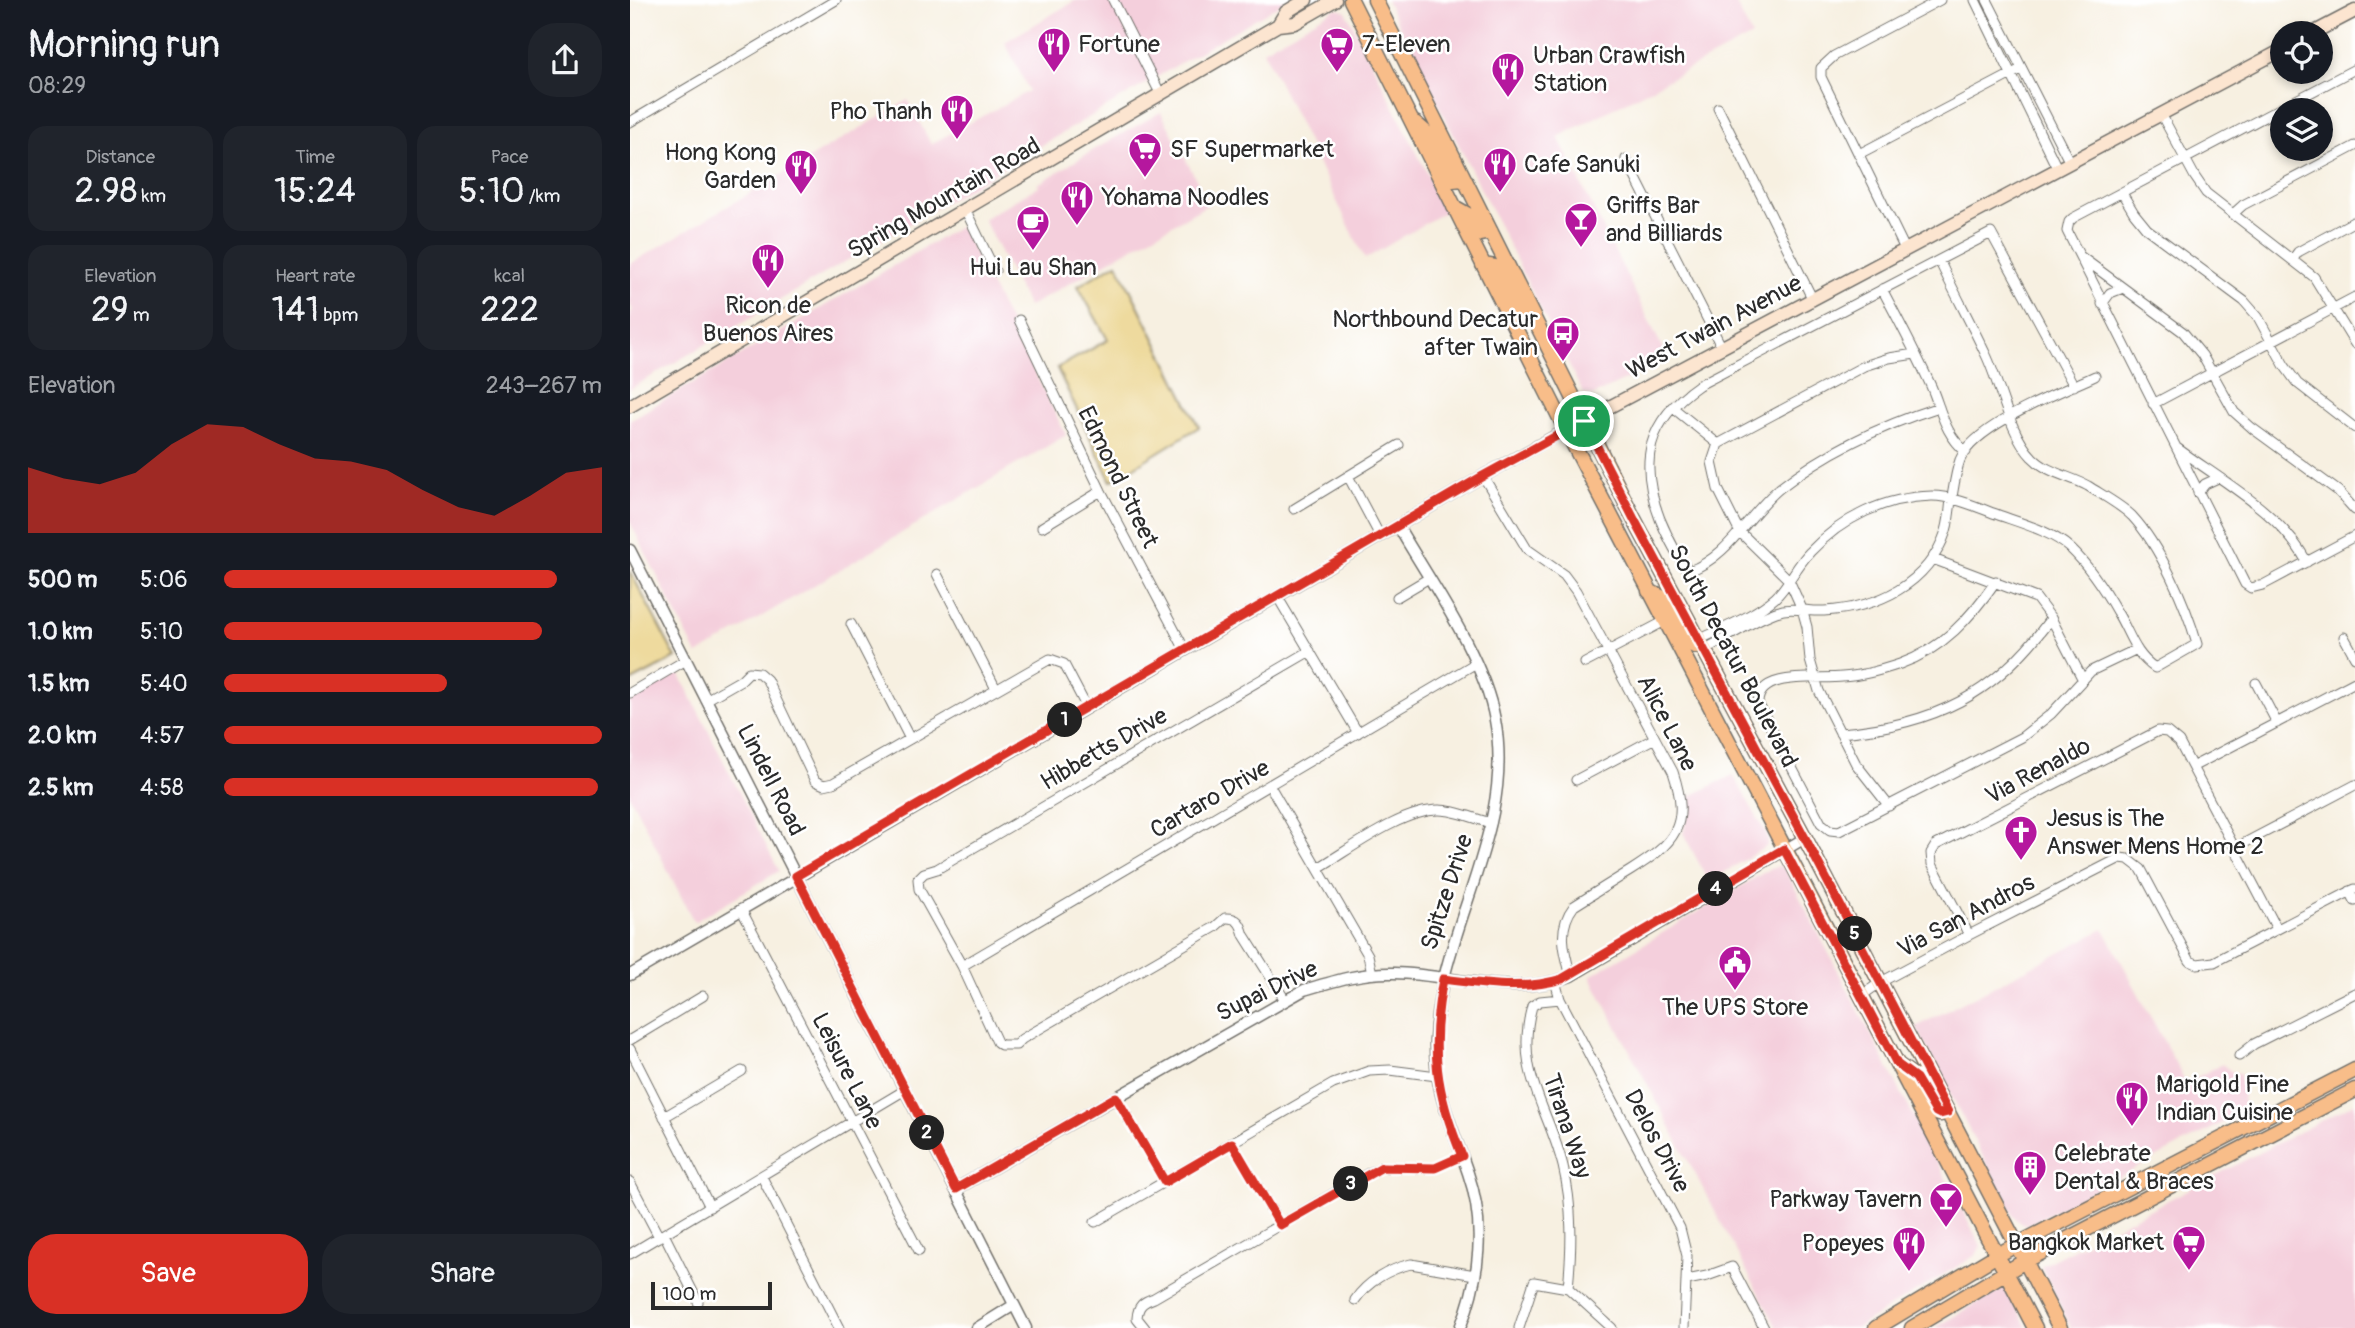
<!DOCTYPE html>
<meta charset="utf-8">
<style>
:root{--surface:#171b24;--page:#20242c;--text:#f1f3f6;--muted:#9ea1a6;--accent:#d93025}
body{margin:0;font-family:Pangolin,sans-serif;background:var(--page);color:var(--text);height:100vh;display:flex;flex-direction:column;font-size:26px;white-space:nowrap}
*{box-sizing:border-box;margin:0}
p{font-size:23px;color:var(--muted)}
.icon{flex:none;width:38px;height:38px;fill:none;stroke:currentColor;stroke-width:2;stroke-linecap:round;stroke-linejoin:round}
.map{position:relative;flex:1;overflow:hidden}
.details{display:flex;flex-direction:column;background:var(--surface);width:630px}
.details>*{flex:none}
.buttons{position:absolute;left:1640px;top:21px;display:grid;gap:14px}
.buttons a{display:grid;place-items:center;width:63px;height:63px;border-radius:50%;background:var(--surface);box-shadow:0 4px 10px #0003;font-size:35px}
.scale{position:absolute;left:21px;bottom:18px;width:121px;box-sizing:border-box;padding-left:7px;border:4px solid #2b2b2b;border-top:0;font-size:19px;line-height:24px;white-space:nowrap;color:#2b2b2b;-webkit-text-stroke:5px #fff;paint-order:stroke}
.pin{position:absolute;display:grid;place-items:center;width:60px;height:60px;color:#fff;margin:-30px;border:4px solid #fff;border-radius:50%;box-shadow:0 2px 7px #0007}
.km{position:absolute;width:35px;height:35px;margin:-18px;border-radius:50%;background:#222;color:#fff;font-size:19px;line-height:35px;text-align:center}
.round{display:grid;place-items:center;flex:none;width:74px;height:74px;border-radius:28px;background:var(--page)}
.head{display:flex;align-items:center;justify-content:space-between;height:119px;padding:0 28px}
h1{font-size:38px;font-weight:600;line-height:52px}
.stats{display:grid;grid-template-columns:repeat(3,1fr);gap:10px;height:119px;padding:7px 28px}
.stats div{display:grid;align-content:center;border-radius:18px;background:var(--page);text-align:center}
.stats b{font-size:35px;font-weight:600}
.stats small{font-size:19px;font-weight:400}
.stats p{font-size:19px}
.chart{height:196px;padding:14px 28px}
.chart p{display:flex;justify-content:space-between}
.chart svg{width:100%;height:126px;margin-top:7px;fill:var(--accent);opacity:.7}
.primary-button{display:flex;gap:14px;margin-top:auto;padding:14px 28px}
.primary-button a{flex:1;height:80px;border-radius:28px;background:var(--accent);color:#fff;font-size:28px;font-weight:600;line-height:80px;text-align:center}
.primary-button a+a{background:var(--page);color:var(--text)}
ul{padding:0 28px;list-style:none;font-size:23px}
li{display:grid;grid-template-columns:112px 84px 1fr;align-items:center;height:52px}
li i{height:18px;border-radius:9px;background:var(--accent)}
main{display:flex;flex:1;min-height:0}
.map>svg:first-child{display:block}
.built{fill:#f4cfdc}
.sand{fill:#eeda9e;stroke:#8c8264;stroke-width:2}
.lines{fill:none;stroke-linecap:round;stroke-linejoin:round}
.minor-casing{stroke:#72706b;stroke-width:11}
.tertiary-casing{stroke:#72706b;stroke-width:13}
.secondary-casing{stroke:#72706b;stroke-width:15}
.primary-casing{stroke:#72706b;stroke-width:17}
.minor{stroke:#fff;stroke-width:9}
.tertiary{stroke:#fff;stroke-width:10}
.secondary{stroke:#fce5d0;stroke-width:12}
.primary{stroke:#f8bd89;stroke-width:14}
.route-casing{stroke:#fff;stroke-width:14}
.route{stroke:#d93025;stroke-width:9}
.labels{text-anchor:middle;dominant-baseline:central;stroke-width:5;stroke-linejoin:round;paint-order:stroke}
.poi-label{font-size:24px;fill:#2b2b2b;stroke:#fff;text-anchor:start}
.street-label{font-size:24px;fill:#2b2b2b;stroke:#fff}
</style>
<main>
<section class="details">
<div class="head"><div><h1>Morning run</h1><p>08:29</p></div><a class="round"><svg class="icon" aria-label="share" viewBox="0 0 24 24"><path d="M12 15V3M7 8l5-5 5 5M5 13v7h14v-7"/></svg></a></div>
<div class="stats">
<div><p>Distance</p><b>2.98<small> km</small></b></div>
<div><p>Time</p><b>15:24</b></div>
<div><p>Pace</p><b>5:10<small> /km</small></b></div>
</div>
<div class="stats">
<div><p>Elevation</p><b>29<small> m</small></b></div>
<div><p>Heart rate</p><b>141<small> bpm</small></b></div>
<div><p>kcal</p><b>222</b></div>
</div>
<div class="chart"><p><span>Elevation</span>243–267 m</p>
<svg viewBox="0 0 160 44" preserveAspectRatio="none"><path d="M0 44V21L10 25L20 27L30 23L40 13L50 6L60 7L70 13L80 18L90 19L100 22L110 29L120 35L130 38L140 31L150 23L160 21V44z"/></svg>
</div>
<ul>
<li><b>500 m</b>5:06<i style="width:88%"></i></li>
<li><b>1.0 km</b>5:10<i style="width:84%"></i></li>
<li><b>1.5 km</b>5:40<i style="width:59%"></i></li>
<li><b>2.0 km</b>4:57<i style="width:100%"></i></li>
<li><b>2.5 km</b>4:58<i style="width:99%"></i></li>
</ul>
<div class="primary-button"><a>Save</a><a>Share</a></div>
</section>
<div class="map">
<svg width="1725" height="1328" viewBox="0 0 1725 1328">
<rect width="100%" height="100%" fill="#fff"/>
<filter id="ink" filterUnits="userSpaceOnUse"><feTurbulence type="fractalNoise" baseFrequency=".0143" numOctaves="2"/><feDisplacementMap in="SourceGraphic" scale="14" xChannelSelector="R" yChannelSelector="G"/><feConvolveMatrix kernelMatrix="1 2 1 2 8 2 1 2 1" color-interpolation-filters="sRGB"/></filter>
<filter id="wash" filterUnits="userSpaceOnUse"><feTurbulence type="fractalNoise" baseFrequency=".00686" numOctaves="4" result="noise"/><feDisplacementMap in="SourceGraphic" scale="28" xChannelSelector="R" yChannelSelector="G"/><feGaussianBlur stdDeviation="1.57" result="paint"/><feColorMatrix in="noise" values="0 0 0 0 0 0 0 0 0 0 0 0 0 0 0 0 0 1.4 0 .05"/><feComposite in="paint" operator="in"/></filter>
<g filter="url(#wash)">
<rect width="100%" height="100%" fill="#f7f0e1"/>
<!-- built -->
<path class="built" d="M446,0H657L0,389V313L3,311L0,304V264L278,100L301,144L399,91L375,42Z
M756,0H1104L1122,36L928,137L1038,359L962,396L953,393Z
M706,8L716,11L816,211L735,259L633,50Z
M531,112L579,204L398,307L354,220L355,218L409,186L408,184L467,148Z
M331,226L436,435L67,655L0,522V420Z
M49,673L149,871L64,922L0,796V701Z
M1103,775L1136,833L1138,839L1137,846L1079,882L1053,833L1059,809V797Z
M1150,866L1155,869L1351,1246L1346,1255L1226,1328H1147L960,976L1140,869Z
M1474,929L1556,1083L1592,1064L1603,1073H1610L1615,1111L1398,1225L1389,1222L1383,1215L1286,1027Z
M1725,1103V1328H1441L1411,1266Z
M1376,1286L1397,1328H1305Z"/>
<!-- sand -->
<path class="sand" d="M487,263L569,427L481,481L427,368L478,340L448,286Z
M0,571L46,658L0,682Z"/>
</g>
<g filter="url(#ink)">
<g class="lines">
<defs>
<path id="minor" d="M483,0L531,95
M1345,0L1427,168
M1357,0L1439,161
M1725,69L1443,218L1439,222L1437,231L1615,584L1621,588L1633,585L1725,536
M1088,108L1182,298
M1531,114L1565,177L1576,193L1684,277L1725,344
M0,122L206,0
M1229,154L1391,69
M996,159L1091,346
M1492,193L1504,213L1517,229L1614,301L1628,317L1654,365L1667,383L1725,428
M335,209L365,271
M1603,214L1613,205L1725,146
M1275,249L1191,77V68L1204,56L1310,0
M1450,256L1553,332L1572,355L1604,412L1622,428L1708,491L1725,510
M1663,259L1668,252L1725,221
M1309,260C1324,292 1341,323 1356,355C1370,384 1380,435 1402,457C1417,473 1440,476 1458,486C1472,495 1491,505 1502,516C1530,546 1556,605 1567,644L1525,668C1504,654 1500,633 1487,612C1474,589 1459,566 1440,548C1420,530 1387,522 1363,513C1345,506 1321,496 1302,496C1254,497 1212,518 1180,552C1166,566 1159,585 1145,598C1125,615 1098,626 1075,637L1071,646L1079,647C1101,636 1123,620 1146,612C1162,606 1178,612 1194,611C1247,608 1298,585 1316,531C1319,521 1320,510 1321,499L1322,497C1324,485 1326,471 1330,460C1344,425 1431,392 1465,376
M1252,289C1269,321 1286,353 1301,386C1312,412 1314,433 1336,452
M1472,304L1480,293L1493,288
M389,320L471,491L555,650
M1523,404L1725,297
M1042,407L1088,444
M1309,407C1253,425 1196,452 1150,488C1119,513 1099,557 1059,571C1046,555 1038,538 1030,519C1008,461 1017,421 1069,385L1361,233L1444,386
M1547,448C1593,482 1649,511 1677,562
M718,476L750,536
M853,476L897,549L934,575L946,591L1043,772C1061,826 1045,843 1000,871C982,882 963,894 944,906C927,928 934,951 941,976
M1568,493L1575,484L1588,478
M664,509L769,445
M412,527L471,491
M1303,559L1406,598L1421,618L1453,680
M307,574L366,689
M1366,581C1341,617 1313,649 1270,664C1252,670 1230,676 1212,677C1190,680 1128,670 1128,703L1191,823L1200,830L1209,831L1392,737L1421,714L1461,671L1507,649
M647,596L728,733
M767,597L799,578
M221,624L280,739
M1714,637L1725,657
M955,663L1035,621
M1626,683L1647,723
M0,693L56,660
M76,700L111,680L119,672L129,673L137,680L185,781L194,785L203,783L420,659L434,664L457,708
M1210,733C1304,725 1366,695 1421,618
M1562,767L1725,682
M946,780L1025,738
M640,786L738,955L742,974
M1259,806L1226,764L1189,691L1180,660L1177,627L1172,609L1159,580L1109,531L1088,489L1082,462L1088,444L1234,366L1259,358L1285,354
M1605,848L1725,785
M688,868C721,849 771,810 809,810C826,810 845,819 861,823
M1720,891L1725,901
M111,909L289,1251
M1339,935L1302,864L1301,853L1306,845L1528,731L1537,732L1549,742L1647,929
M332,966L846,663
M925,981L930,999L1050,1228L1057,1256L1054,1328
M1231,996L1251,982L1339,935L1490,858L1498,859L1511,869L1560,961L1567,964L1584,962L1725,889
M930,999L910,1001L902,1006C884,1072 918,1106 933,1166C943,1207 942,1247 938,1288
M655,1000L614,935C611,924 608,917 595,918L585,927L392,1039L386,1045H371L367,1042L332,966L289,889L288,879L294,873L307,869L680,651
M0,1040L73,996
M0,1049L80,1207
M1609,1056L1624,1044L1725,993
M486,1097L535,1182
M34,1117L112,1071
M602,1143L650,1225
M132,1177L209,1328
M0,1182L29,1237
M465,1222L703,1084L739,1071L760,1070L807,1076
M34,1234L68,1302
M0,1254L275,1090
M1057,1280L1077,1276L1102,1267L1134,1328
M725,1300C737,1282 759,1269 781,1264L845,1275
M515,1328L507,1318C508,1305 513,1302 524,1298L739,1173L752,1167L805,1168L832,1156
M889,1328L904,1282L938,1288L982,1328"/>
<path id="tertiary" d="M768,526C801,583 853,655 865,720C886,831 809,930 805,1040C804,1093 822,1125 838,1173C856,1224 850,1279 830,1328
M0,550L396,1328
M0,975L853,476L936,430
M326,1189L674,990C704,981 732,972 764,973C824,974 882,999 941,976L1175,838
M347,1328L384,1305"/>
<path id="secondary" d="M648,25L656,12L676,0
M1683,33L1725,11
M0,406L648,25L665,23L705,0
M936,430L1652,50"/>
<path id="primary" d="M721,0L936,430L1405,1328
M745,0L1004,519L1175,838L1430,1328
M785,123L800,136L823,180L834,179
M824,207L840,216L849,234L861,232
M853,265L865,267L881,300L897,315
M1019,591L1035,599L1060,643L1064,646H1071
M1268,1065L1286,1078L1306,1113L1310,1114L1318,1112
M1246,1328L1367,1255L1725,1070
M1282,1328L1395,1261L1725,1090"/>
</defs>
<!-- minor casing -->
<use href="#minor" class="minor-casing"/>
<!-- tertiary casing -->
<use href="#tertiary" class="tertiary-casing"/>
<!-- secondary casing -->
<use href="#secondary" class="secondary-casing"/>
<!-- primary casing -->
<use href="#primary" class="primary-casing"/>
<!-- minor -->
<use href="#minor" class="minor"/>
<!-- tertiary -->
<use href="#tertiary" class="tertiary"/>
<!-- secondary -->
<use href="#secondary" class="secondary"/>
<!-- primary -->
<use href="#primary" class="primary"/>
</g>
</g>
<g class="lines" filter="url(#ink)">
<defs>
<path id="route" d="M954,421L1004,519L1175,838L1318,1112L1310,1114L1306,1112L1286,1078L1267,1064L1154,849L932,979C892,991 854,984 813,979C800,1049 805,1091 832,1156L805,1168L752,1167L650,1225L602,1143L535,1182L486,1097L326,1189L166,876L853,476Z"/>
</defs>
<!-- route casing -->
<use href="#route" class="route-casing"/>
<!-- route -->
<use href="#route" class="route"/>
</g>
<!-- icons -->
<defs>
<symbol id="restaurant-pin" viewBox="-11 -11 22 30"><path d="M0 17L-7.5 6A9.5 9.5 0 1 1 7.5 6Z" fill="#b5179e" stroke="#fff"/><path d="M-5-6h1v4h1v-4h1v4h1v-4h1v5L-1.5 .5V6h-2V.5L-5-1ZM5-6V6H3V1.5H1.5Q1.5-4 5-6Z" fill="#fff"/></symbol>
<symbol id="supermarket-pin" viewBox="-11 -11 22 30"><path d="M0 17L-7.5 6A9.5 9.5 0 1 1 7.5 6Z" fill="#b5179e" stroke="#fff"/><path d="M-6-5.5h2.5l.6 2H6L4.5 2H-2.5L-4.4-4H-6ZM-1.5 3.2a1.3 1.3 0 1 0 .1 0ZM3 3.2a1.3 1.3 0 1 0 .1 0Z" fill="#fff"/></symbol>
<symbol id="bar-pin" viewBox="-11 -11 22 30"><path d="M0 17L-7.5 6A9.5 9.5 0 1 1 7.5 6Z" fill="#b5179e" stroke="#fff"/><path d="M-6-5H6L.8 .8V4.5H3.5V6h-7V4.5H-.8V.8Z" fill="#fff"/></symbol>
<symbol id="cafe-pin" viewBox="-11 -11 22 30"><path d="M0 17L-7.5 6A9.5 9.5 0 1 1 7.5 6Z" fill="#b5179e" stroke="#fff"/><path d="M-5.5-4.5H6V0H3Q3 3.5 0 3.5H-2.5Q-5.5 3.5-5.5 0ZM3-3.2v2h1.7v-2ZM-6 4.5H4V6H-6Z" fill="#fff"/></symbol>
<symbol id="bus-pin" viewBox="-11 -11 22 30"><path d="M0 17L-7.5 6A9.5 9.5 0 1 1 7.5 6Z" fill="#b5179e" stroke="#fff"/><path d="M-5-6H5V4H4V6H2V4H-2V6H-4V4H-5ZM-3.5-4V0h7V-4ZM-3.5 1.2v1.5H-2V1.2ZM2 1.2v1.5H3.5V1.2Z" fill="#fff"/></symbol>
<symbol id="church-pin" viewBox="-11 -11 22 30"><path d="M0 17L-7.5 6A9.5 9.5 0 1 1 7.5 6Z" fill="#b5179e" stroke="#fff"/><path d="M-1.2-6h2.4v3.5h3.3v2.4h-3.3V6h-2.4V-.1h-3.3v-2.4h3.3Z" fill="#fff"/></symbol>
<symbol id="civic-pin" viewBox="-11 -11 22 30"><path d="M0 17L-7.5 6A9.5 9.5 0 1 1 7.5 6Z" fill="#b5179e" stroke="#fff"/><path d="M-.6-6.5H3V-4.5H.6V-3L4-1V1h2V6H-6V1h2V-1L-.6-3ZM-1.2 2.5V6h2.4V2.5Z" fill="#fff"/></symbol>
<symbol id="building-pin" viewBox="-11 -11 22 30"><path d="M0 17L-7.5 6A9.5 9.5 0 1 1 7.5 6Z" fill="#b5179e" stroke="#fff"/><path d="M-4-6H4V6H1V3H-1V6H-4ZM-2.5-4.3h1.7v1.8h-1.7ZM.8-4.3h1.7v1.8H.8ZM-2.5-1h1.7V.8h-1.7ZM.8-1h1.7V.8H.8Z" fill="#fff"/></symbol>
</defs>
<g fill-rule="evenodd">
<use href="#restaurant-pin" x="405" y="25" width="38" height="52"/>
<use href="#supermarket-pin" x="688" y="25" width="38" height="52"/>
<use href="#restaurant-pin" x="859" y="50" width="38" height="52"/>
<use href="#restaurant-pin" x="308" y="92" width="38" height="52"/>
<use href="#supermarket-pin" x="496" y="130" width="38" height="52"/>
<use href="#restaurant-pin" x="851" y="145" width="38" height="52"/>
<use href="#restaurant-pin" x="152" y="147" width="38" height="52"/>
<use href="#restaurant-pin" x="428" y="178" width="38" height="52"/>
<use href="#bar-pin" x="932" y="200" width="38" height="52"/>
<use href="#cafe-pin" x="384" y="203" width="38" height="52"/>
<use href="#restaurant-pin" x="119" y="241" width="38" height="52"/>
<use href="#bus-pin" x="914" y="314" width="38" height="52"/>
<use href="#church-pin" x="1372" y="813" width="38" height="52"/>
<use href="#civic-pin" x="1086" y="943" width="38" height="52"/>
<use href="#restaurant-pin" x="1483" y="1079" width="38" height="52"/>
<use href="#building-pin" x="1381" y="1148" width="38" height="52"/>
<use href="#bar-pin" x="1297" y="1180" width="38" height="52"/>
<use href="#supermarket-pin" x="1540" y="1223" width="38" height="52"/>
<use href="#restaurant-pin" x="1260" y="1224" width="38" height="52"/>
</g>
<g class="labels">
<!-- poi labels -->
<g class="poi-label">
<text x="448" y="44">Fortune</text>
<text x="732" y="44">7-Eleven</text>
<text x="903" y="55">Urban Crawfish<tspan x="903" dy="28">Station</tspan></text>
<text x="302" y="111" text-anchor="end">Pho Thanh</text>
<text x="540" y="149">SF Supermarket</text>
<text x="146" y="152" text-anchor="end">Hong Kong<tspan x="146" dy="28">Garden</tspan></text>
<text x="894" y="164">Cafe Sanuki</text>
<text x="472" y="197">Yohama Noodles</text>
<text x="976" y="205">Griffs Bar<tspan x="976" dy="28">and Billiards</tspan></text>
<text x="403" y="267" text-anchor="middle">Hui Lau Shan</text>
<text x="138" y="305" text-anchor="middle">Ricon de<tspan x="138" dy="28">Buenos Aires</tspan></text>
<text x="908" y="319" text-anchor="end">Northbound Decatur<tspan x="908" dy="28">after Twain</tspan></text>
<text x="1416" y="818">Jesus is The<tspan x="1416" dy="28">Answer Mens Home 2</tspan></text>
<text x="1105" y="1007" text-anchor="middle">The UPS Store</text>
<text x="1526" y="1084">Marigold Fine<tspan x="1526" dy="28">Indian Cuisine</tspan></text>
<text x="1424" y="1153">Celebrate<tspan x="1424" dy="28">Dental &amp; Braces</tspan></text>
<text x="1292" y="1199" text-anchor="end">Parkway Tavern</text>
<text x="1534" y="1242" text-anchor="end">Bangkok Market</text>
<text x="1254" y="1243" text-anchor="end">Popeyes</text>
</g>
<!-- street labels -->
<g class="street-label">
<text transform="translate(314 198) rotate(-30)">Spring Mountain Road</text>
<text transform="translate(1084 327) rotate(-28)">West Twain Avenue</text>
<text transform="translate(488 477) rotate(64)">Edmond Street</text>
<text transform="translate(1103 656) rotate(62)">South Decatur Boulevard</text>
<text transform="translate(1037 723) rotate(63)">Alice Lane</text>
<text transform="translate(474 749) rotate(-30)">Hibbetts Drive</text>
<text transform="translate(1408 771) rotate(-28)">Via Renaldo</text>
<text transform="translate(141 780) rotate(63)">Lindell Road</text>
<text transform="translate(580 799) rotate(-30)">Cartaro Drive</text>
<text transform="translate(817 892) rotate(-72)">Spitze Drive</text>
<text transform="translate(1336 916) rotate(-28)">Via San Andros</text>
<text transform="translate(637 991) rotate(-26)">Supai Drive</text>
<text transform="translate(217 1071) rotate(63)">Leisure Lane</text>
<text transform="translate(937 1126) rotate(72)">Tirana Way</text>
<text transform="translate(1027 1141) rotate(62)">Delos Drive</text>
</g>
</g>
</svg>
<div class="buttons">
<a><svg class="icon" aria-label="locate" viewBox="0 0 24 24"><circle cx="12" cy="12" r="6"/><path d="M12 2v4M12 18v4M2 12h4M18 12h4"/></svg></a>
<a><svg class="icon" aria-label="layers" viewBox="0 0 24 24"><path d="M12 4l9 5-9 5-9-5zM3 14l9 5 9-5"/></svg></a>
</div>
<div class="scale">100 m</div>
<div class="pin" style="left:954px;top:421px;background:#1e9e55"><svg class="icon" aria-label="arrive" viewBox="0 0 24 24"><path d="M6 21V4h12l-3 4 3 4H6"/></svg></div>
<b class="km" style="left:435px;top:720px">1</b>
<b class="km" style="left:297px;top:1133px">2</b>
<b class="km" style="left:721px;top:1184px">3</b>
<b class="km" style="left:1086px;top:889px">4</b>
<b class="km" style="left:1225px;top:934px">5</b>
</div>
</main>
